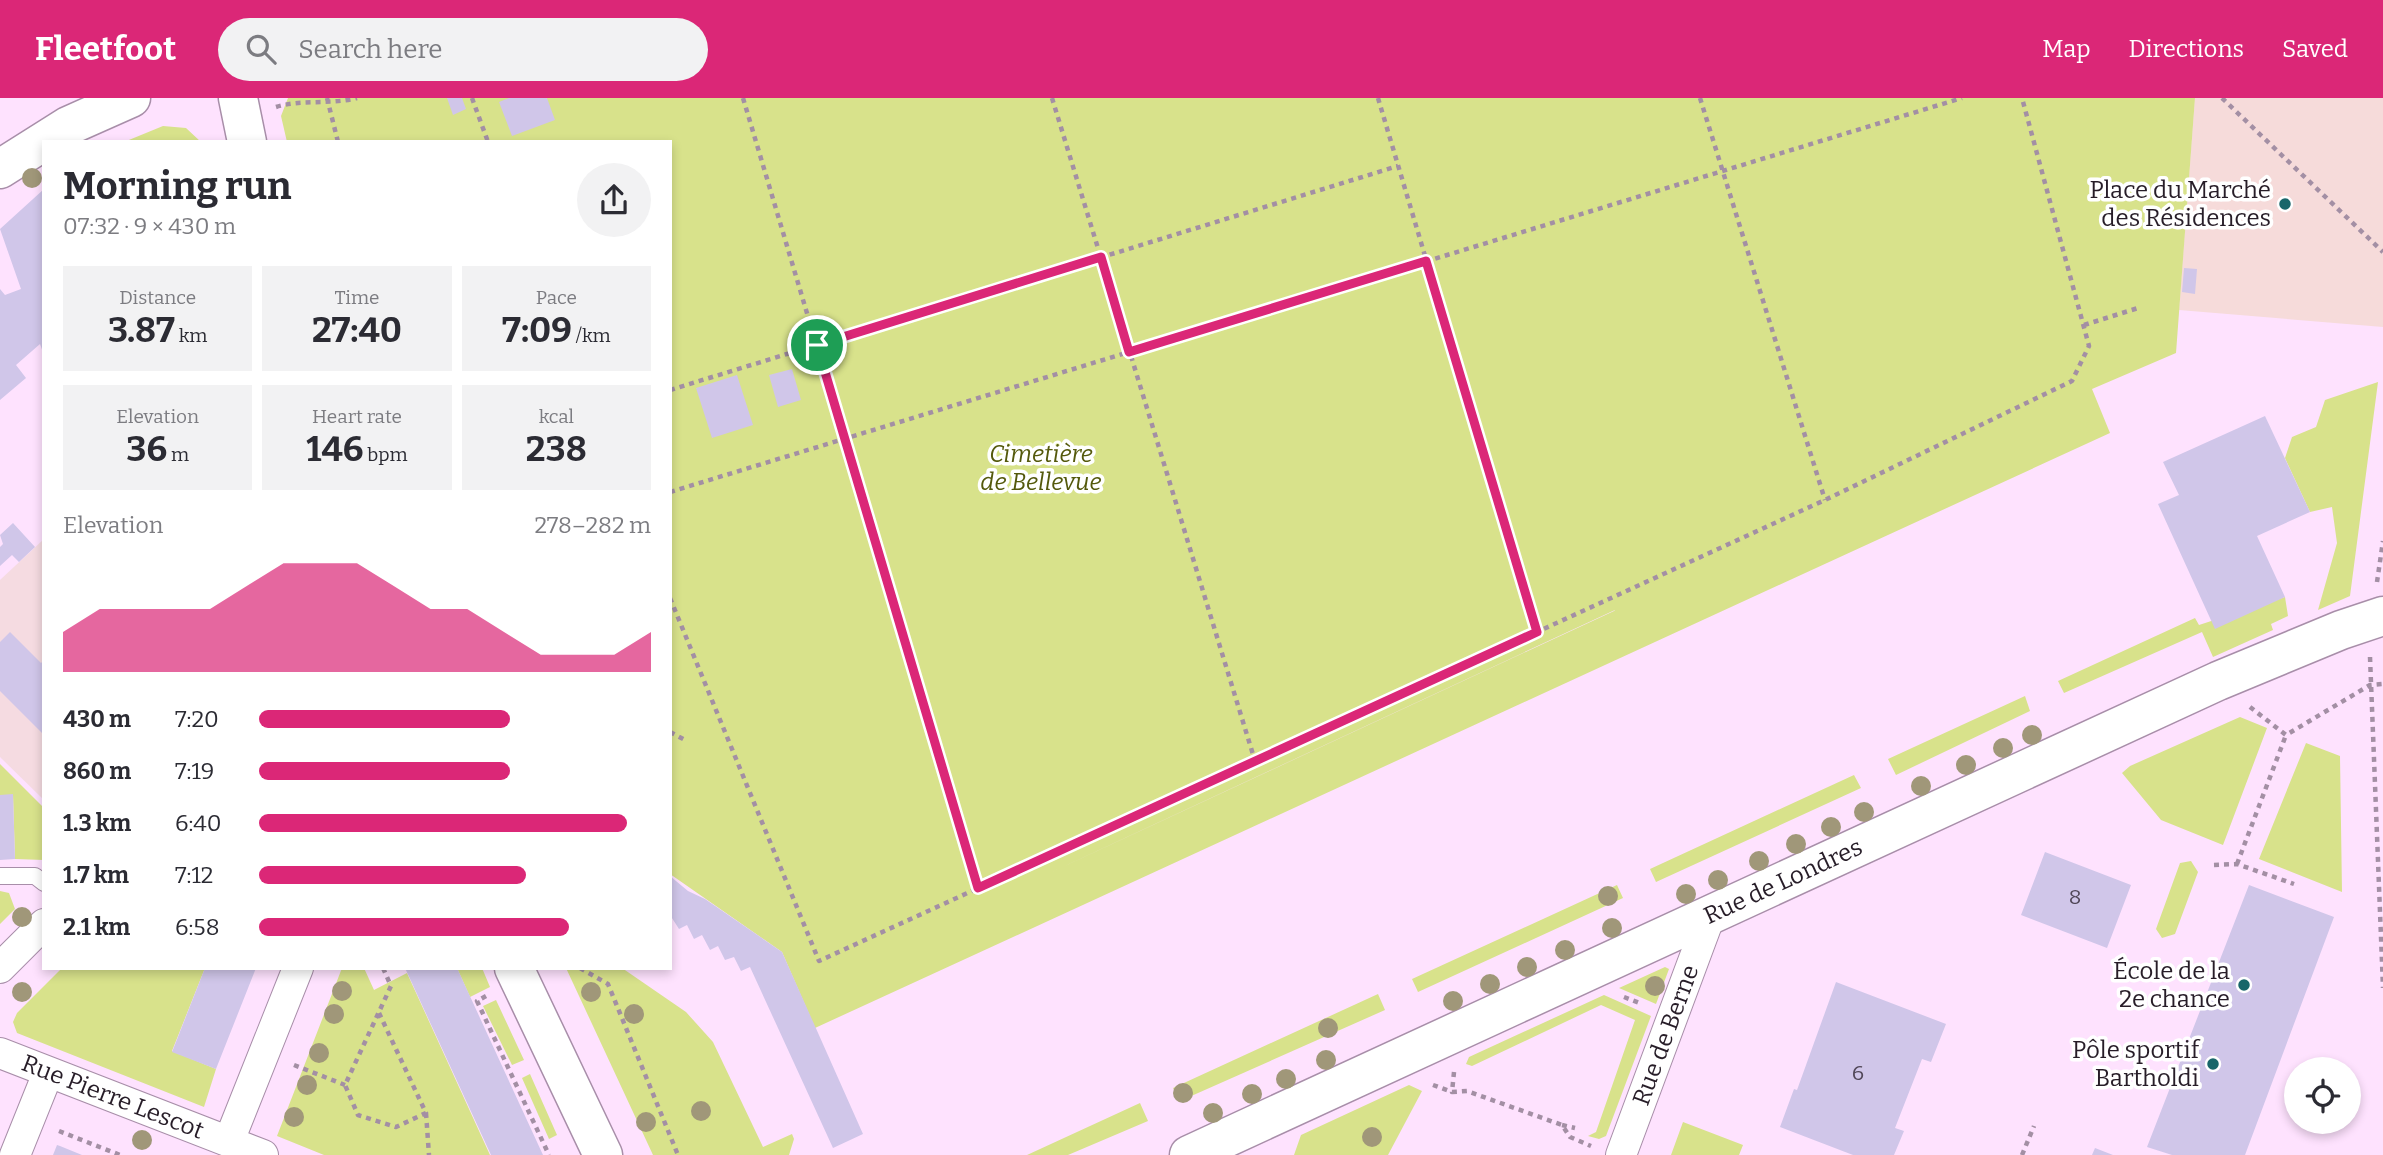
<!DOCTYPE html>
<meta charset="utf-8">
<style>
:root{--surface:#fff;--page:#f2f2f3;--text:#2b2b33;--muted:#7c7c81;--accent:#db2777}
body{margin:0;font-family:Bitter,serif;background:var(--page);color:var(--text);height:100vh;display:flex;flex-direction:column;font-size:26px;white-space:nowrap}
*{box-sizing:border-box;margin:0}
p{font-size:23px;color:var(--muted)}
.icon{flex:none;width:38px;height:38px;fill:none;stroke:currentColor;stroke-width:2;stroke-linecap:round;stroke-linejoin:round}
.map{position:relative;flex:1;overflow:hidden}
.details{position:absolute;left:42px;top:42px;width:630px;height:830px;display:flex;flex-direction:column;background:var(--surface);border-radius:0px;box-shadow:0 4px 10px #0003}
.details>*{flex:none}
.buttons{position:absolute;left:2284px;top:959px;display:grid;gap:14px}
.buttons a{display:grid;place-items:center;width:77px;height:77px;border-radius:50%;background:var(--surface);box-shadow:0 4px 10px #0003;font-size:35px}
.pin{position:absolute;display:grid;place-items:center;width:60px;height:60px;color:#fff;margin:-30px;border:4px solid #fff;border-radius:50%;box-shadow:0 2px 7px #0007}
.round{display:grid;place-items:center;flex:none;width:74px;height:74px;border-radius:37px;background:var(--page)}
.headline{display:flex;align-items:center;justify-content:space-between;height:119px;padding:0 21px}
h1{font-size:38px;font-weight:700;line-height:52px}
.figures{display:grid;grid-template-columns:repeat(3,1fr);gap:10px;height:119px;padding:7px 21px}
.figures div{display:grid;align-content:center;border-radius:0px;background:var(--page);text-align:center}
.figures b{font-size:35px;font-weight:700}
.figures small{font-size:19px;font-weight:400}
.figures p{font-size:19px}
.chart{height:196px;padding:14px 21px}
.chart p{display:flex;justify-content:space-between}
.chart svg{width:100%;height:126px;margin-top:7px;fill:var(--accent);opacity:.7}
ul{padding:0 21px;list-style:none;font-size:23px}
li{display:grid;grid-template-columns:112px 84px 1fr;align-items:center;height:52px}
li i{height:18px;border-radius:9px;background:var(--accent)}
header{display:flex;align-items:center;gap:42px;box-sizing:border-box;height:98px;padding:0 35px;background:var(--accent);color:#fff}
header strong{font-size:33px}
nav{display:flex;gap:38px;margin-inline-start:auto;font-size:24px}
.search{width:490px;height:63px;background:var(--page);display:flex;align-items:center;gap:18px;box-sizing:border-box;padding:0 24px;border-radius:38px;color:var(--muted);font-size:26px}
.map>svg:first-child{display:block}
.commercial{fill:#f6dbda}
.medical{fill:#f5dbe1}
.green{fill:#d8e28b;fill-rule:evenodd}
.building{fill:#d0c6e9}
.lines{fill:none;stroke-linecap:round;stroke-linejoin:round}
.lane-casing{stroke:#a88ea9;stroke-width:18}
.street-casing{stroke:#a88ea9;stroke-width:32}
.secondary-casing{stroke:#a88ea9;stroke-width:41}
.path{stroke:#a38fa4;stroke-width:4.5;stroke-dasharray:5 5;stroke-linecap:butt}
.lane{stroke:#fff;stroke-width:16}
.street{stroke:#fff;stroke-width:30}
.secondary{stroke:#fff;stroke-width:38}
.tree{fill:#a09779}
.route-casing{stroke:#fff;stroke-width:14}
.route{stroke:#db2777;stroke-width:9}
.poi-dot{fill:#18666a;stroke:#fff;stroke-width:2.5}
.labels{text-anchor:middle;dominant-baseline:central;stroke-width:7;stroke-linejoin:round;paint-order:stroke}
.number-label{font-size:21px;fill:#514758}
.poi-label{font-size:24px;fill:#271d28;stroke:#fff;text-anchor:end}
.park-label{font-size:24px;font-style:italic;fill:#54590c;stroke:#fff}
.street-label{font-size:24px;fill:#271d28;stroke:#fff}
</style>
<header>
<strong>Fleetfoot</strong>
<div class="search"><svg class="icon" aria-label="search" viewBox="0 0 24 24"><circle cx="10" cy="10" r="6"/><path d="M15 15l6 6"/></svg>Search here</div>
<nav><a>Map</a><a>Directions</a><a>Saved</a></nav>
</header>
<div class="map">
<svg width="2383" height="1057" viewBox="0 0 2383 1057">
<rect width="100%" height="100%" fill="#fee2fe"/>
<!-- commercial -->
<path class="commercial" d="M2195,0H2383V229L2179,212Z"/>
<!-- medical -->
<path class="medical" d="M44,441V702L0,659V482Z"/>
<!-- green -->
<path class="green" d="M288,0H2195L2176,255L2092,291L2110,335L815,930L782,854L670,776V44H287L281,18ZM1615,512L1614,513L1041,779Z
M163,28L186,30L201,44H124Z
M2378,284L2350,498L2318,512L2337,445L2332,409L2310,414L2285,360L2292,339L2316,329L2325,302Z
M2285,499L2288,518L2271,526L2273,532L2213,559L2202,534L2064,595L2058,583L2195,520L2199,527Z
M2025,598L2030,613L1896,677L1888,661Z
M2240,619L2267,630L2223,747L2161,722L2122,675L2130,668Z
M2306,645L2340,658L2342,794L2259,761Z
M0,666L44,710V762L15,761L13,697H0Z
M1854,677L1861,690L1656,784L1650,771Z
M2191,763L2198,774L2175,836L2162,840L2156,831L2180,765Z
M1617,787L1623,800L1418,894L1412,881Z
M0,793L9,795L15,811L0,826Z
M1665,869L1669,871L1656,906L1619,890Z
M62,870H205L172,953L216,971L204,1009L17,935L13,924L17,915Z
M342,870H364L374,892L407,875L490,1057H324L277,1038Z
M457,870H482L490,889L470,899Z
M566,870H622L686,914L713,944L763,1049L792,1036L794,1041L789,1057H653Z
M1378,896L1385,912L1180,1003L1173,990Z
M1604,897L1651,918L1606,1038L1599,1041L1588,1038L1596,1034L1635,922L1601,907L1472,968L1466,966L1469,959Z
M496,902L524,962L512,967L483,908Z
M530,976L557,1037L549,1041L522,980Z
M1409,987L1422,993L1388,1057H1294L1301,1037Z
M1140,1005L1148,1023L1068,1057H1027Z
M1683,1024L1743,1047L1739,1057H1671Z"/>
<!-- building -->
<path class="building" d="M447,0H462L466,11L453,17Z
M509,0H547L555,22L512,38L499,4Z
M44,91V257L40,246L16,267L26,280L0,302V191L5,197L21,191L0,131Z
M2184,170L2197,171L2195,196L2182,194Z
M792,271L801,302L778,309L769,277Z
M737,277L753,327L712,340L696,290Z
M2265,318L2310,414L2257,438L2285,499L2215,531L2158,406L2179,397L2163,364Z
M13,425L35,449L19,464L12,457L0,468V449L3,446L0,437Z
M10,534L41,565L44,562V637L0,593V544Z
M13,696L15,761L0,762V697Z
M2045,754L2131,787L2107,850L2021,817Z
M670,778L688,793L705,801L782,854L863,1036L833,1050L750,869L741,873L734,859L725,862L718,848L710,852L702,837L694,841L687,827L679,831L670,817Z
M2249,787L2334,819L2245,1057H2172L2147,1049Z
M205,870H256L216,971L172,954Z
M405,870H457L543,1057H491Z
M1836,884L1946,926L1931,964L1922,961L1895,1030L1904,1033L1894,1057H1853L1780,1029L1794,991L1797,992Z
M57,1047L60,1048L82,1057H53Z
M2095,1050L2113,1057H2092Z"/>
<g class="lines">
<defs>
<path id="lane" d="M0,778H35L44,785"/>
<g id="street">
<path d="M0,870L44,826"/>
<path id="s1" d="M0,955L263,1057"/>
<path d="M229,1043L298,870"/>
<path d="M15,1057L48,975"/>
<path id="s2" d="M1621,1057L1710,818"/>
</g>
<g id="secondary">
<path d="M238,0L247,44"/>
<path d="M0,71L68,28L131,0"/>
<path d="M514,870L603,1057"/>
<path id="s3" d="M1189,1057L2218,583L2341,532L2383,518"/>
</g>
</defs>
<!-- lane casing -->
<use href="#lane" class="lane-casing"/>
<!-- street casing -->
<use href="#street" class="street-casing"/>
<!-- secondary casing -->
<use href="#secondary" class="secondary-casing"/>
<!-- path -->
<path class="path" d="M327,0L338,44
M472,0L488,44
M743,0L978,790
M1052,0L1255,663
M1378,0L1537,534
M1700,0L1825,402
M2222,0L2383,154
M276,9C302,1 330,7 357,0
M2084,227L2138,210
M670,292L1398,68
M670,394L1962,0
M2377,484L2383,443
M670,500L819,863L1825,402L2072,283L2089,248L2022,0
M2370,559L2383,890
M2250,609L2286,637L2370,587L2383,586
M670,634L685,642
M2237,766L2286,637
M2214,767L2237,766L2294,786
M580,870L608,886L678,1057
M486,898L477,903L549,1057
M1624,899L1642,906
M379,915L426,1015L396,1029L358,1017L345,987L391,888L383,870
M294,967L345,987
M1454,974L1452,994L1467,993L1562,1027L1570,1039L1591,1048
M1433,987L1452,994
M426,1015L429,1057
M1562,1027L1575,1030
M59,1033L120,1057
M2022,1057L2034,1028"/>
<!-- lane -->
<use href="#lane" class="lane"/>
<!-- street -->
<use href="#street" class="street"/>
<!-- secondary -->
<use href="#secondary" class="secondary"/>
</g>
<!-- trees -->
<g class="tree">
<circle cx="32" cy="80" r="10"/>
<circle cx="2032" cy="637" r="10"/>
<circle cx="2003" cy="650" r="10"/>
<circle cx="1966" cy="667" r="10"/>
<circle cx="1921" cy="688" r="10"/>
<circle cx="1864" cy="714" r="10"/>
<circle cx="1831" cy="729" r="10"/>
<circle cx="1796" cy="746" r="10"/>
<circle cx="1759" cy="763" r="10"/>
<circle cx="1718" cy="782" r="10"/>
<circle cx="1686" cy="796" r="10"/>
<circle cx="1608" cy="798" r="10"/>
<circle cx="22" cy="819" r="10"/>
<circle cx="1612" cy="830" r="10"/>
<circle cx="1565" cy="852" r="10"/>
<circle cx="1527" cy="869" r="10"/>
<circle cx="1490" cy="886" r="10"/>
<circle cx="1655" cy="888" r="10"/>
<circle cx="342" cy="893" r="10"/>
<circle cx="22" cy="894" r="10"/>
<circle cx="591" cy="894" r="10"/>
<circle cx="1453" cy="903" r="10"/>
<circle cx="334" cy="916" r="10"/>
<circle cx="634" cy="916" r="10"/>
<circle cx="1328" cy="930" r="10"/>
<circle cx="319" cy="955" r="10"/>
<circle cx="1326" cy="962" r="10"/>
<circle cx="1286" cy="981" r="10"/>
<circle cx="307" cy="987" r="10"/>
<circle cx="1183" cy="995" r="10"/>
<circle cx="1252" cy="996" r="10"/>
<circle cx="701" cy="1013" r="10"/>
<circle cx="1213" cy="1015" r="10"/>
<circle cx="294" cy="1019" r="10"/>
<circle cx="646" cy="1024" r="10"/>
<circle cx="1372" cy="1039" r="10"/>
<circle cx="142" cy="1042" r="10"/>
</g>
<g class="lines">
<defs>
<path id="route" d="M1101,159L1129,254L1426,163L1537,534L978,790L817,247Z"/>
</defs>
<!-- route casing -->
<use href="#route" class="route-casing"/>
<!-- route -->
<use href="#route" class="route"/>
</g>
<!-- markers -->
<g class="poi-dot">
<circle cx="2285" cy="106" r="7"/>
<circle cx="2244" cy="887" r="7"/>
<circle cx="2213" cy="966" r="7"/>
</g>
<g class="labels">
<!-- number labels -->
<g class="number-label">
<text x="2075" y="799">8</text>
<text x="1858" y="975">6</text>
</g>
<!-- poi labels -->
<g class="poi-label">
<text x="2271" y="92">Place du Marché<tspan x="2271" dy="28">des Résidences</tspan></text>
<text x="2230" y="873">École de la<tspan x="2230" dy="28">2e chance</tspan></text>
<text x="2199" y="952">Pôle sportif<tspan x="2199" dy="28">Bartholdi</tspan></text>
</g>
<!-- park labels -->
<g class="park-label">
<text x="1041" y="356">Cimetière<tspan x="1041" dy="28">de Bellevue</tspan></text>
</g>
<!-- street labels -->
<g class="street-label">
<text stroke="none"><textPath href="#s3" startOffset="654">Rue de Londres</textPath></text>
<text stroke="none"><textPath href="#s2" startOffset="128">Rue de Berne</textPath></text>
<text stroke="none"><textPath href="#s1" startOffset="121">Rue Pierre Lescot</textPath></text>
</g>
</g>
</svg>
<div class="buttons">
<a><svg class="icon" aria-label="locate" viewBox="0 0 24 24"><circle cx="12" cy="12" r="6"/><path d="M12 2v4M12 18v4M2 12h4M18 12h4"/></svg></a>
</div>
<div class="pin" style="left:817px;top:247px;background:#1e9e55"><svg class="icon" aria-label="arrive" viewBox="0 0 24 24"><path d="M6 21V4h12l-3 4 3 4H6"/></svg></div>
<section class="details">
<div class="headline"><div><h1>Morning run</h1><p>07:32 · 9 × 430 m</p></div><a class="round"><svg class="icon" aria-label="share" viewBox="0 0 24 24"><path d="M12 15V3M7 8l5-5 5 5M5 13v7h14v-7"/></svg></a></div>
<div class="figures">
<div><p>Distance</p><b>3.87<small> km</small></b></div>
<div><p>Time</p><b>27:40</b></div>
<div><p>Pace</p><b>7:09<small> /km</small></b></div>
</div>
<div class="figures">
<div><p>Elevation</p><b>36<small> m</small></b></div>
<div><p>Heart rate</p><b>146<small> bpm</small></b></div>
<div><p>kcal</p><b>238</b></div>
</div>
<div class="chart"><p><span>Elevation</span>278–282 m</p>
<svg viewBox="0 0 160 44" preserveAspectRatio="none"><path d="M0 44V30L10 22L20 22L30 22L40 22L50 14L60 6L70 6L80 6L90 14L100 22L110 22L120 30L130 38L140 38L150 38L160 30V44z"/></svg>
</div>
<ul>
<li><b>430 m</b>7:20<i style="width:64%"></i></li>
<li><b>860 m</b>7:19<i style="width:64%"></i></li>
<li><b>1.3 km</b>6:40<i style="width:94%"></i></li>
<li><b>1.7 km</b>7:12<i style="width:68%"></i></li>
<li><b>2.1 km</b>6:58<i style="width:79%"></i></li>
</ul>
</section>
</div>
